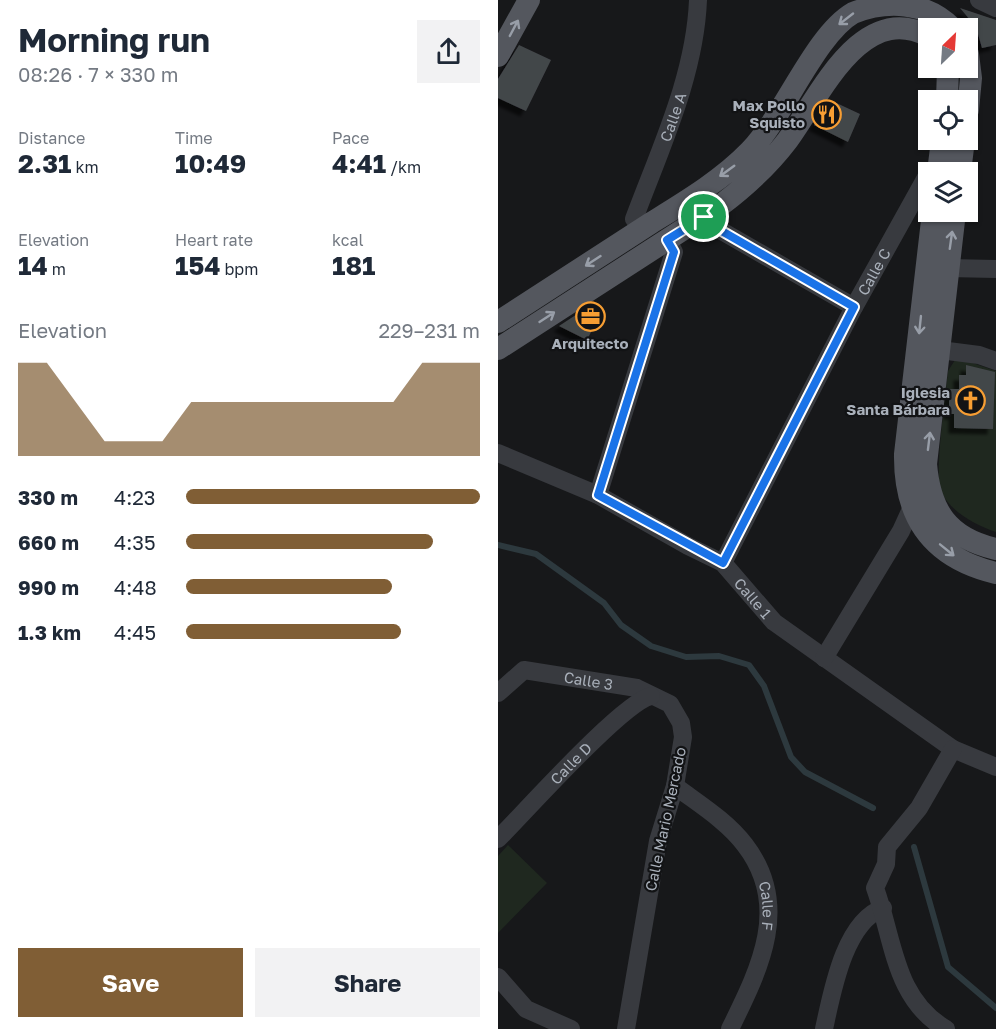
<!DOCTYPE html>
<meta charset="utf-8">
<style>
:root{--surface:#fff;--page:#f2f2f3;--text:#1f2937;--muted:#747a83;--accent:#805e35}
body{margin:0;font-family:"Golos Text",sans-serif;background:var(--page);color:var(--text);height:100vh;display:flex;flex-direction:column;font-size:22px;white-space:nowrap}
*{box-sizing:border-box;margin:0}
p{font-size:20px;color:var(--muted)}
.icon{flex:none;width:33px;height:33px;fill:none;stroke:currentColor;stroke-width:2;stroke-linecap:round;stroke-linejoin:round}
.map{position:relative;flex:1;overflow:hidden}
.sheet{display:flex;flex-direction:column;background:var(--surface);width:498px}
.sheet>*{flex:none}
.needle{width:39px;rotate:25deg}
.controls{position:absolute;left:420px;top:18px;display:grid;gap:12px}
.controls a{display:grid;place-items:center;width:60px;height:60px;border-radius:0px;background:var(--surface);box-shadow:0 2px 4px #0004;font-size:30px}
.pin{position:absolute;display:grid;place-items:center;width:51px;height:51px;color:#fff;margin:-26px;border:3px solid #fff;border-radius:50%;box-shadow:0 2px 6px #0007}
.round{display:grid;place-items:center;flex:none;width:63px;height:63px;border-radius:0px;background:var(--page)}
.summary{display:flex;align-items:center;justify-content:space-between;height:102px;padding:0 18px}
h1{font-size:33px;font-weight:700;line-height:45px}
.metrics{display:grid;grid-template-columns:repeat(3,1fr);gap:9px;height:102px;padding:6px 18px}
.metrics div{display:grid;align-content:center}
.metrics b{font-size:26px;font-weight:700}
.metrics small{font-size:16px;font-weight:400}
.metrics p{font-size:16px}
.chart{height:168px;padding:12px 18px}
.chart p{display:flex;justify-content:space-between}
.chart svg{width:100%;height:108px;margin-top:6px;fill:var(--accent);opacity:.7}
.action{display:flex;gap:12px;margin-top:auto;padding:12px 18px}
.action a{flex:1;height:69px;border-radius:0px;background:var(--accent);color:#fff;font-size:24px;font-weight:700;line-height:69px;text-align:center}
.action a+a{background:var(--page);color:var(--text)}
ul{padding:0 18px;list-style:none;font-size:20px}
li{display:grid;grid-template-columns:96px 72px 1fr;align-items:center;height:45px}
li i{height:15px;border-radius:8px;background:var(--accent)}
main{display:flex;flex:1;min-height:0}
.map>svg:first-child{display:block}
.green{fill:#1f281f}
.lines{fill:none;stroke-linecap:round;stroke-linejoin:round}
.stream{stroke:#2d393e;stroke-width:6}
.building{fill:#43464a;filter:url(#shadow)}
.minor{stroke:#383a3f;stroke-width:18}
.major{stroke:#54575e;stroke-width:22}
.oneway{stroke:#989ea8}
.route-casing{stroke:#fff;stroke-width:12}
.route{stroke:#1a73e8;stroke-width:8}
.labels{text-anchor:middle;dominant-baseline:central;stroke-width:4.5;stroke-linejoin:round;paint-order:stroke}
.poi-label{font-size:15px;font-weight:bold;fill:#a9b0ba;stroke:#121315;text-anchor:end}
.street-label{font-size:15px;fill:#a9b0ba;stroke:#121315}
</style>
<main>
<section class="sheet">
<div class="summary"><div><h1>Morning run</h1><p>08:26 · 7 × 330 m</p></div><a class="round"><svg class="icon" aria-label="share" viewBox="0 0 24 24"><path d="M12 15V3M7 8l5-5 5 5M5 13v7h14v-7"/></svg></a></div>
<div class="metrics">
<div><p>Distance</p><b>2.31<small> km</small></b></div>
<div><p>Time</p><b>10:49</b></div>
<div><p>Pace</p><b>4:41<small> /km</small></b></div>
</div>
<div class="metrics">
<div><p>Elevation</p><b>14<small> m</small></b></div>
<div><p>Heart rate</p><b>154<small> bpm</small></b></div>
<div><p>kcal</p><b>181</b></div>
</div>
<div class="chart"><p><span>Elevation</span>229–231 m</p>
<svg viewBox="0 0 160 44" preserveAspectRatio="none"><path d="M0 44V6L10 6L20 22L30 38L40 38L50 38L60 22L70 22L80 22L90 22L100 22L110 22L120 22L130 22L140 6L150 6L160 6V44z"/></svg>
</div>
<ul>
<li><b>330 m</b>4:23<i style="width:100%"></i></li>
<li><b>660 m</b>4:35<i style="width:84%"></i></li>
<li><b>990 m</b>4:48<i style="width:70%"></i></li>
<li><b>1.3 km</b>4:45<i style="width:73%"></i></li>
</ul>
<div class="action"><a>Save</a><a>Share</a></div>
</section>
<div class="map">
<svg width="498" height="1029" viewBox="0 0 498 1029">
<defs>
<filter id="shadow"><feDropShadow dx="-5.5" dy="5.5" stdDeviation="1.5" flood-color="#0009"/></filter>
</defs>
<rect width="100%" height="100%" fill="#17181a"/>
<!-- green -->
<path class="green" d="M457,360H466L498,371V532C479,526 451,511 443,491C436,477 448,391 450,371Z
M10,845L49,883L0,933V856Z"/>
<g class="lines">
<!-- stream -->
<path class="stream" d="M0,545L38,554L106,603L123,625L153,646L188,657L221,656L251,665L266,686L293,757L307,772L375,808
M416,847L450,967L498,1008"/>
</g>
<!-- building -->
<path class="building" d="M462,8L498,20V45L484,48L478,27Z
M21,45L53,60L28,111L0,98V79Z
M332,100L362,114L350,142L316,125Z
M96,303L105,308L89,340L61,326Z
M468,365L497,372L495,429L456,428V414H451V389H461V375H468Z"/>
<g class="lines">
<!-- minor -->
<g class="minor">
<path d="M481,0L498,8"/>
<path d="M205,217L215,226L356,307"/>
<path id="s1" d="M144,229L136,219C162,149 197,76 200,0"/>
<path d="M449,268L498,269"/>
<path d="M442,350L481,355L498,361"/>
<path id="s2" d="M0,453L100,495L190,546L225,563L276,622L455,749L498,767"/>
<path d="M100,495L176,252L169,239"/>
<path id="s3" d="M225,563L356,307L430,174"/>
<path d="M326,658L403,531L413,509"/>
<path id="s4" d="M0,693L26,670L139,688L172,704L183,723L185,737L177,786L160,841L128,1029"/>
<path id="s5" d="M177,786C201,804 229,821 247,845C294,906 261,970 232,1029"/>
<path id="s6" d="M0,839C27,812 124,703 153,696"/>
<path d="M0,977L28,1009L73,1029"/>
<path d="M326,1029C334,993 346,922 385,908"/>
<path d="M448,1029C396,999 396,940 377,888L388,864L389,847L421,808L455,749"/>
</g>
<!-- major -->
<path class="major" d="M470,54L473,78L470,110
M0,56L31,0
M449,100L450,68
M440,172L444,140
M462,172L466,140
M435,212L407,454C406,518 435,558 498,573
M457,212L428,464C432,511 450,538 498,549
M0,322C51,289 102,256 153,223C187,202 224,180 252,151C286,116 317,35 355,13C388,0 428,1 454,28
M0,349L223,205C248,186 270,166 289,141C320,100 362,0 430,36"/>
</g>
<!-- one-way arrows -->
<defs><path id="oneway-shaft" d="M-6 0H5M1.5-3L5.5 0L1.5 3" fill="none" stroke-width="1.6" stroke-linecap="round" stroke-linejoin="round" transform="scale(1.5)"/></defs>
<g class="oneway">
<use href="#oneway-shaft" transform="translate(348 19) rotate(142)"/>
<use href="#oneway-shaft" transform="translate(16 28) rotate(-62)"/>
<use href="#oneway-shaft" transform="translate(229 171) rotate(144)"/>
<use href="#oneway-shaft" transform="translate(453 240) rotate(-82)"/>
<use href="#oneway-shaft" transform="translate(95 261) rotate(147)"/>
<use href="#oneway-shaft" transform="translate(49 317) rotate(-33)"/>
<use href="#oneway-shaft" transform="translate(422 325) rotate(96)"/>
<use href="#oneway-shaft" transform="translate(431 441) rotate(-83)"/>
<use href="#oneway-shaft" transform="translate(449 550) rotate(39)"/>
</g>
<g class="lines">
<defs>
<path id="route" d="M206,217L215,226L356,307L225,563L100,495L176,252L169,240Z"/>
</defs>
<!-- route casing -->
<use href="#route" class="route-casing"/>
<!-- route -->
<use href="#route" class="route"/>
</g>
<!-- icons -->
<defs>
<symbol id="restaurant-ring" viewBox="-11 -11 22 22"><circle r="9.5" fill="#121315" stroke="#f79e33" stroke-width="1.5"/><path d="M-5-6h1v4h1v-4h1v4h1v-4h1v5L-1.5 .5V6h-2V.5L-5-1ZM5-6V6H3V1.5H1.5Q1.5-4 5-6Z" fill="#f79e33"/></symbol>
<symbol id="office-ring" viewBox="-11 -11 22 22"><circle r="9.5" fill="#121315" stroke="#f79e33" stroke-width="1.5"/><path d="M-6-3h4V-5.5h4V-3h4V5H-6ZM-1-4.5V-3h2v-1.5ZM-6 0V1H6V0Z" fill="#f79e33"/></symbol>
<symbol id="church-ring" viewBox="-11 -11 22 22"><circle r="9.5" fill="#121315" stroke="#f79e33" stroke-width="1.5"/><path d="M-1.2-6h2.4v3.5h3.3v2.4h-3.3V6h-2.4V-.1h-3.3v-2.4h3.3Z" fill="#f79e33"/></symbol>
</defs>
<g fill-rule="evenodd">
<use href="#restaurant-ring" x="312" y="98" width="33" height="33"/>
<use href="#office-ring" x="76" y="300" width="33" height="33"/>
<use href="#church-ring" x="456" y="384" width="33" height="33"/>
</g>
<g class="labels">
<!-- poi labels -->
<g class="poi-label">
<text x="307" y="105">Max Pollo<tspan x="307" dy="17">Squisto</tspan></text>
<text x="92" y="343" text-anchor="middle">Arquitecto</text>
<text x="452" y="392">Iglesia<tspan x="452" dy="17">Santa Bárbara</tspan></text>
</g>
<!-- street labels -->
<g class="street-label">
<text stroke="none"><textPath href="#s1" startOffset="122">Calle A</textPath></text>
<text stroke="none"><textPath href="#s3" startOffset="328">Calle C</textPath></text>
<text stroke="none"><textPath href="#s2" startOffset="297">Calle 1</textPath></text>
<text stroke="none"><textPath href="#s4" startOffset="100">Calle 3</textPath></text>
<text stroke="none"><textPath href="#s6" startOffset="105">Calle D</textPath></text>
<text transform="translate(167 819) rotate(-78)">Calle Mario Mercado</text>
<text stroke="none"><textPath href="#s5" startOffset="158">Calle F</textPath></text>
</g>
</g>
</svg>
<div class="controls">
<a><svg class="needle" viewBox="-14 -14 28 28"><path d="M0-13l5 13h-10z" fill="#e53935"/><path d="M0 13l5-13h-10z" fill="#747a83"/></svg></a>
<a><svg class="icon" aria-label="locate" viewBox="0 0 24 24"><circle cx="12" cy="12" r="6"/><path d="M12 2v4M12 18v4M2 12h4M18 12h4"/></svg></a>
<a><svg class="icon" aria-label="layers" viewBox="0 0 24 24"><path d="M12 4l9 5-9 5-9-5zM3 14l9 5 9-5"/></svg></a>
</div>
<div class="pin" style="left:206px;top:217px;background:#1e9e55"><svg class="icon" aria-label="arrive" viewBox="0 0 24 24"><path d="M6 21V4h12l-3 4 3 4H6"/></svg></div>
</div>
</main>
